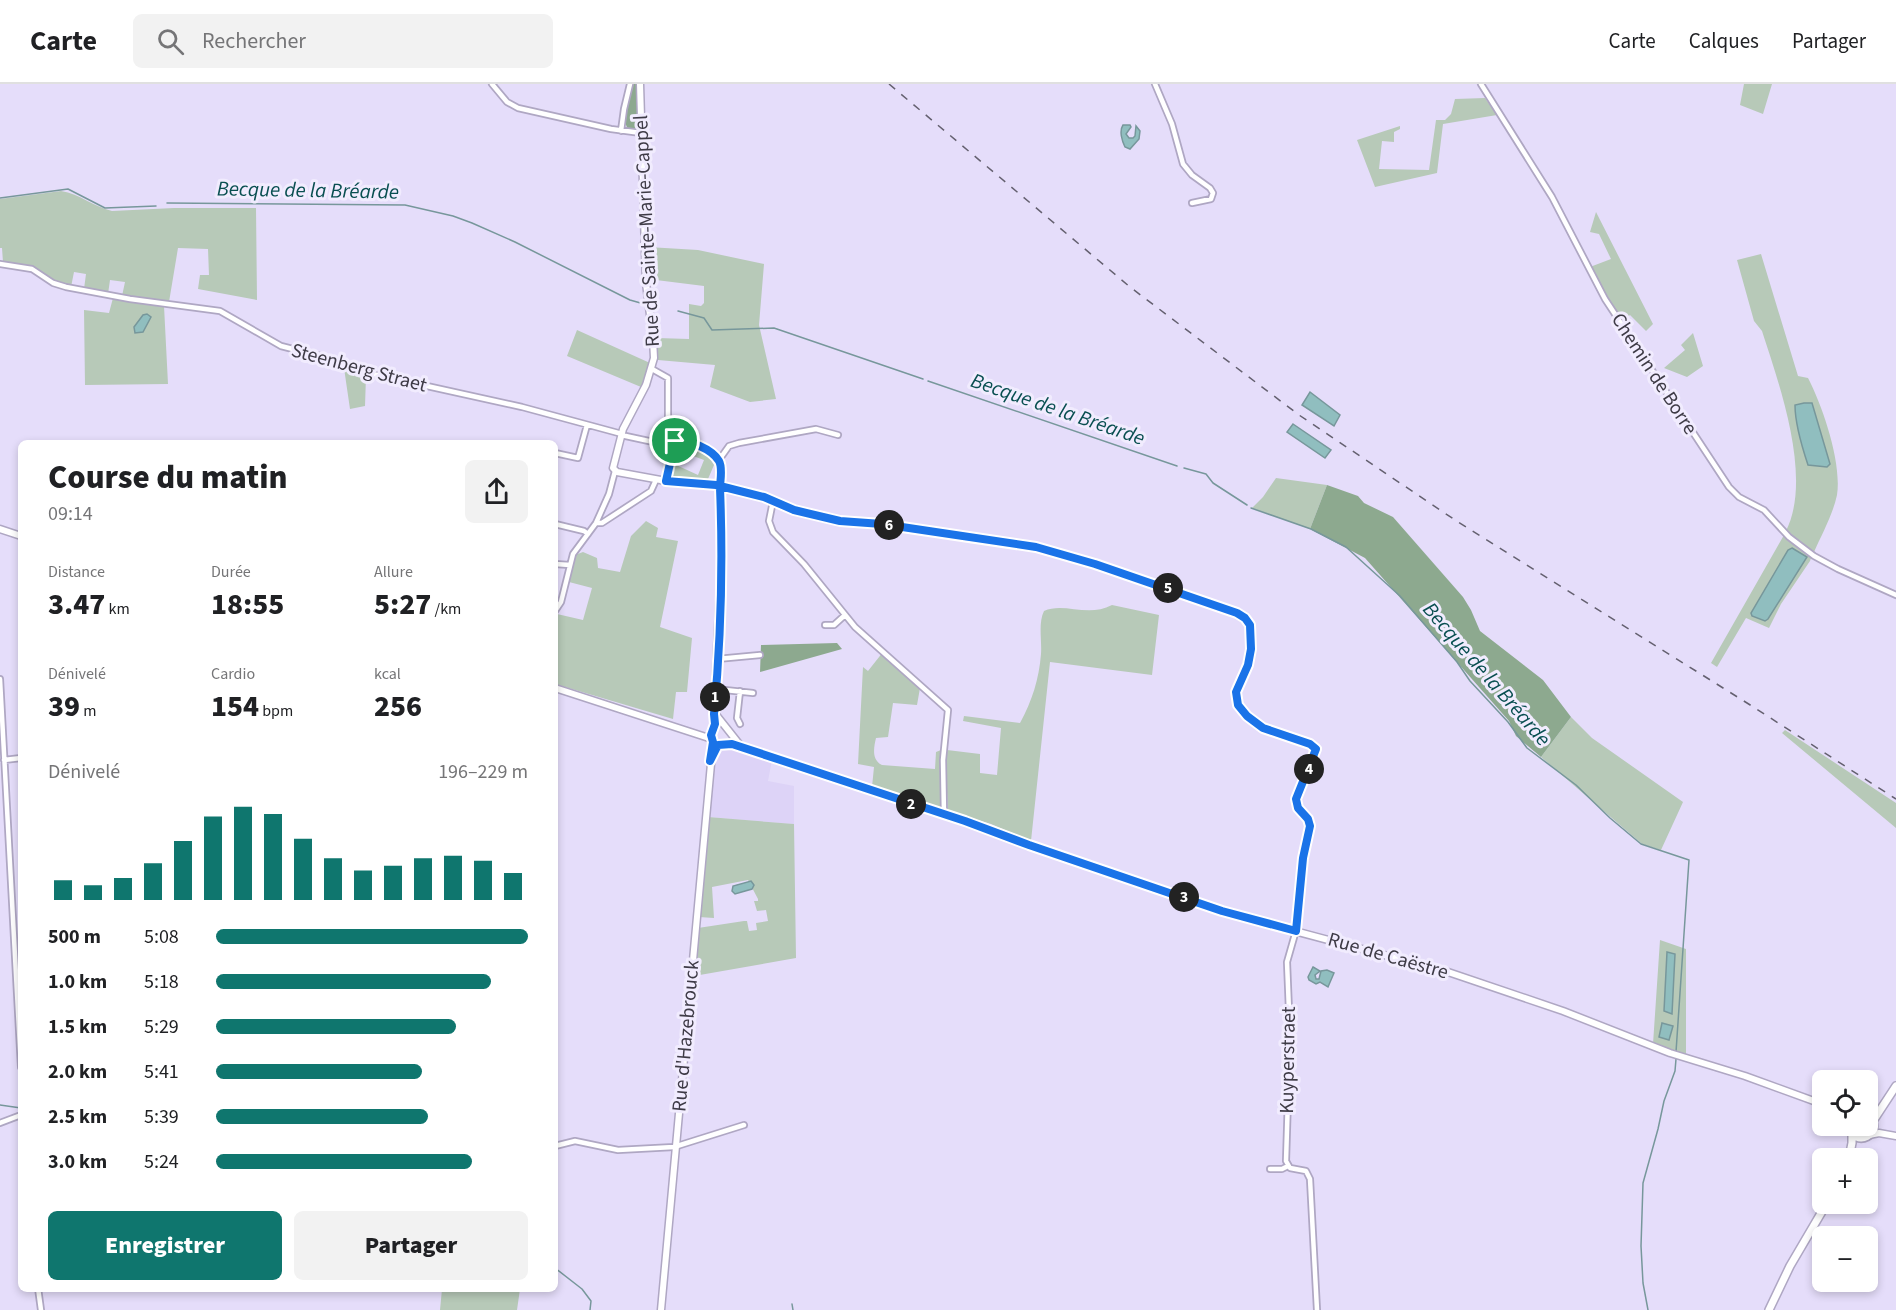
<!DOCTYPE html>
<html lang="fr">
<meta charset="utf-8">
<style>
:root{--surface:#fff;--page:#f2f2f2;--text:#202124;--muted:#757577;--line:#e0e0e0;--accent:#0f766e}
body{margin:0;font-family:"Source Sans 3",sans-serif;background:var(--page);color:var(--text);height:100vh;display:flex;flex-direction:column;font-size:22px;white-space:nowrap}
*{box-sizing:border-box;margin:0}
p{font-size:20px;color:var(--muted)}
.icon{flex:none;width:33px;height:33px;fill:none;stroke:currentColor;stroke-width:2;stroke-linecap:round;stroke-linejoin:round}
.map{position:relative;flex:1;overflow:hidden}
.sheet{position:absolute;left:18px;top:356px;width:540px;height:852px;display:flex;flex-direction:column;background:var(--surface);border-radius:9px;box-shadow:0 3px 9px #0003}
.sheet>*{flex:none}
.controls{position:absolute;left:1812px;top:986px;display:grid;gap:12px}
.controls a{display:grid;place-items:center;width:66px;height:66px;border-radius:9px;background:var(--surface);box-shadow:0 3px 9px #0003;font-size:30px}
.pin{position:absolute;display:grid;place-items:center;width:51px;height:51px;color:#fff;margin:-26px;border:3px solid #fff;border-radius:50%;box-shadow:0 2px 6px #0007}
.km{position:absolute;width:30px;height:30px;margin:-15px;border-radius:50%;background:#222;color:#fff;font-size:16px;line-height:30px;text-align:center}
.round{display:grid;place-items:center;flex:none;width:63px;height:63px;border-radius:9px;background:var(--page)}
.summary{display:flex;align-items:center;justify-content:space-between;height:102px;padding:0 30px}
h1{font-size:33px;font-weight:800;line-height:45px}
.figures{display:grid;grid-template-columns:repeat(3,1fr);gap:9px;height:102px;padding:6px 30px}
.figures div{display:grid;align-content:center}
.figures b{font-size:30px;font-weight:800}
.figures small{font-size:16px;font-weight:400}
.figures p{font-size:16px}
.chart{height:168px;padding:12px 30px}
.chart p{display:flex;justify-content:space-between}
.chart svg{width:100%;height:108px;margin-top:6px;stroke:var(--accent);stroke-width:6}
.primary-button{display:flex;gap:12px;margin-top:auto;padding:12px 30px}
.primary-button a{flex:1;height:69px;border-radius:9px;background:var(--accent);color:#fff;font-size:24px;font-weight:800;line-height:69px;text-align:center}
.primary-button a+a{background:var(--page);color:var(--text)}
ul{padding:0 30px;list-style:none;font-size:20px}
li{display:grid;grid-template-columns:96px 72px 1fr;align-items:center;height:45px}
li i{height:15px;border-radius:8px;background:var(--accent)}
header{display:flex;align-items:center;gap:36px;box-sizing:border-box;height:84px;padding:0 30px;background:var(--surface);border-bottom:2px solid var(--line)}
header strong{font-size:28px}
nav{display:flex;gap:33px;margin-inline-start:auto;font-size:21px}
.search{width:420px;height:54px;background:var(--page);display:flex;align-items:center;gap:15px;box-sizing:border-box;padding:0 21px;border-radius:9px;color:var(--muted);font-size:22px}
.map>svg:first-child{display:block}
.built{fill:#ddd3f7}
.green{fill:#b7c9b8}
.forest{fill:#8da98f}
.water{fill:#90bebf;stroke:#77979b;stroke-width:1.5}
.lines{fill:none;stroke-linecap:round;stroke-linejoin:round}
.stream{stroke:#77979b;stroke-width:1.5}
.street-casing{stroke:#afa7c3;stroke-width:8}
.secondary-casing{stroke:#afa7c3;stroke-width:9}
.primary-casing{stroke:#afa7c3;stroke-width:10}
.street{stroke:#fff;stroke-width:4.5}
.secondary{stroke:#fff;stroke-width:6}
.primary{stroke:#fff;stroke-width:7}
.rail{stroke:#64606f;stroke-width:1.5;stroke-dasharray:8 8;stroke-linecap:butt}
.route-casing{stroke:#fff;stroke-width:12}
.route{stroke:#1a73e8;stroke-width:8}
.labels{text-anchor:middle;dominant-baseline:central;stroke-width:6;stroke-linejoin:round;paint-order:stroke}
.street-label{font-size:20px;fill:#3e3b46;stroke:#f1ecfe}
.water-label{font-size:21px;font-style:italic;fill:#094f51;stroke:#f1ecfe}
</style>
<header>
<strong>Carte</strong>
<div class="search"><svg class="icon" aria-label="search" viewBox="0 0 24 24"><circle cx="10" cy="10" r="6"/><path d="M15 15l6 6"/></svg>Rechercher</div>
<nav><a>Carte</a><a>Calques</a><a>Partager</a></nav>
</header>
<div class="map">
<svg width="1896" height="1226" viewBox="0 0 1896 1226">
<rect width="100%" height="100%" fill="#e5ddfa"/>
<!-- built -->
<path class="built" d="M718,664H733L772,676L768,697L794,702V740L708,733L715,674Z"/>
<!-- green -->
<path class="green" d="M1744,0H1772L1763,30L1740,21Z
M1485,14L1497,31L1443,40L1437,89L1375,103L1357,56L1400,42V45L1394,48V58L1382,57L1379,85L1429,86L1436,36H1445L1451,30L1455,15Z
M61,107C80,110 94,123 112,127L174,124H256L257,216L198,205L200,191H209L208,165L178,164L169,218L122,212L125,198L110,196L108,210L84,205L86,190L74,188L71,203L54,198L30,183L3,178L2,164H0V115Z
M1596,128L1653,240L1646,247L1630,231L1621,238L1605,214L1590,183L1611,175L1599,150L1590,148Z
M648,163L698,166L764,180L759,241L776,315L750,318L710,303L715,281L658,276L657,254L689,255V220L701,222L704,219V202L648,195Z
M1761,170L1798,292L1808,294C1823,323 1842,379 1837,411C1833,430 1822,450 1814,468L1801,460L1786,447C1813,393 1779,300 1762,247L1754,237L1737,176Z
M113,214L164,222L168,300L85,301L84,226L109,229Z
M577,246L650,279L641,303L567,272Z
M1693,249L1703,282L1687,293L1664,284L1685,266L1681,261Z
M344,284L366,292L365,322L350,325Z
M680,358C696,364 705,365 714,381L708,395L672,392L674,380L698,391L704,376L677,366Z
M1276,394L1327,401L1310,445L1252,424L1263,413Z
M646,437L658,444L656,453L678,457L660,543L692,554L687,608H676L673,635L555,600V532L557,530L583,536L592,504L569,498L575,471L583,468L597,474L598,484L620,488L631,452Z
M1784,451L1811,474L1810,477L1781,520L1769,544L1746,534L1717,583L1711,579Z
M1112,521L1159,531L1152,591L1050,578L1031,757L991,740L948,727L946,689L947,666L980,670V689L997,691L1001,644L963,637L964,632L1020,639C1032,617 1039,595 1041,570C1042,556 1038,539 1044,527C1064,518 1088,534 1112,521Z
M883,568L920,604L917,621L893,619L888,653L876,654C874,663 871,676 882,681L935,685L936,668L941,666L942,725L872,703L874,683L858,680L863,583L868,587Z
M1571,633L1592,654L1683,718L1661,766L1642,760L1541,673Z
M1785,646L1896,719V744L1782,649Z
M708,733L794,740L796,874L694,892L698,844L744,837H747L749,847L757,846L756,839L768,837L766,826L757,827L754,817H758V815L748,796L712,803L714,834L699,833Z
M1660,856L1686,865V971L1653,960Z
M16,861L21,862V934H20Z
M442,1205H520L517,1226H440Z"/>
<!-- forest -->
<path class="forest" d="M632,0H638V47H629C620,35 628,14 632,0Z
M1327,401L1358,412L1364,419L1393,433L1463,513L1471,526L1480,547L1543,596L1571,633L1541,673L1516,652L1509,637L1365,474L1310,445Z
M837,559L842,565L760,588L761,561Z"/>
<!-- water -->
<path class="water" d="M1123,41H1130L1131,43L1126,50L1129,54H1133L1135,52L1136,42L1140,47L1139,55L1130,65L1125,63C1122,57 1119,47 1123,41Z
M147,230L151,233L143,248L135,249L134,243L143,231Z
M1310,308L1340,331L1334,342L1302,321Z
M1804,319H1812L1830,380L1827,383L1808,381C1802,363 1795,341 1795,321Z
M1293,340L1331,366L1325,374L1287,348Z
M1792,464L1807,473L1768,535L1765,537L1752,532L1751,529L1788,466Z
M751,797L754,801L752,805L735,810L732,807L733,802Z
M1667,868L1675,870L1672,930L1664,927Z
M1313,883L1320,887L1315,891L1316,895H1319L1321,887L1327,886L1334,889L1328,903L1320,898L1316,900L1309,896L1308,893Z
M1662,939L1673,942L1669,956L1659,953Z"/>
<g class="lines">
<!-- stream -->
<path class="stream" d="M0,114L68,105L105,124L156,122
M167,119L405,121L453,132L472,139L515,158L630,216L644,220
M678,227L704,234L712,246L774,244L923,295
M928,297L1177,382
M1184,384L1206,390L1213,399L1247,421
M1251,424L1311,445L1346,463L1400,512L1457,578L1470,597L1508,638L1527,664L1576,701L1610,734L1641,760L1689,776L1676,968
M0,1021L21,1024
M555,1184L582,1205L591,1217L590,1226
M792,1220L793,1226
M1648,1226L1643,1199L1641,1162L1643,1099L1658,1045L1664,1017L1675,987L1676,975"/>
<defs>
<path id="street" d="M492,0L507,18L518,24L611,45L641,49
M1155,0L1172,40L1183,80L1192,91L1210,104L1213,109L1211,115L1192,119
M1481,0L1552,113L1605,215L1729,403L1739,413L1764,426L1789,453L1814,472L1838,485L1896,511
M621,47L624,25L630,0
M0,180L32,185L53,199L66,203L130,215L220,227L281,262L324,273L359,287L522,323L622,350
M652,285L668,294V346
M621,351L672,362
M555,369L578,374L587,341
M719,376L729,362L739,359L816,345L838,351
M666,397L672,360L674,357C686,355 716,366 720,379C722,385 721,396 719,402L764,413L794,426L843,438L882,440L1036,463L1095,480L1237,529L1245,534L1249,541L1251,565L1249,578L1236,610L1237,621L1249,634L1263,644L1310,660L1316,665L1296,716L1298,724L1308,735L1310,742L1303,774L1297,843L1287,878L1290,951L1286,1077L1290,1084L1306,1087L1310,1095L1317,1226
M773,417L769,437L773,448L804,480L855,543L948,626L943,676L944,730
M596,439H602L651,407L656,396
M555,440L584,447L588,450
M555,480L570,481
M555,527L561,518L573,470L596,439L609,410L615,387
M825,541H834L845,531
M717,575L760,571
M0,595L21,983
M716,605L753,609
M740,640L737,634L740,607
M4,676L21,674
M0,1039L21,1031
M555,1062L575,1057L618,1066L674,1063L744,1041
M1270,1085H1282L1288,1082
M38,1204L41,1226"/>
<path id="secondary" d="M640,0L646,199L653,255L654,274L646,301L623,345L613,384L617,388L666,397L716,401L720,404L721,485L714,628L715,641L711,652L714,659L719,661H734L965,737L1037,764L1227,829L1448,888L1563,927L1670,969L1745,992L1822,1020
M0,445L21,452
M555,604L712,655
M717,632L740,661
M1869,1051L1879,1049L1896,1052
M661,1226L713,658"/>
<path id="primary" d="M1873,1037L1896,1002
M1849,1041C1853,1067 1887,1049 1868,1031
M1849,1074L1852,1059V1049
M1769,1226L1790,1182L1827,1119"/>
</defs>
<!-- street casing -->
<use href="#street" class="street-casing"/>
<!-- secondary casing -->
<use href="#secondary" class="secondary-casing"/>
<!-- primary casing -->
<use href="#primary" class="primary-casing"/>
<!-- street -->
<use href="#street" class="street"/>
<!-- secondary -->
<use href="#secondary" class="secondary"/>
<!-- primary -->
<use href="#primary" class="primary"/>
<!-- rail -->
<path class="rail" d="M889,0L1130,203L1299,331L1455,436L1755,624L1896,715"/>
</g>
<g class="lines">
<defs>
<path id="route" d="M675,357C688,355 712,365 719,377C723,384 720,397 720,404C723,478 721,555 714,630L715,640L711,651L713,658L710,677L718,661L732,660L965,737L1029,761L1222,827L1296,847L1303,774L1310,742L1308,735L1298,724L1296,715L1316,665L1310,660L1263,644L1247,632L1238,621L1236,608L1248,581L1251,565L1250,541L1245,534L1237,529L1095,480L1036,463L882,440L840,437L794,426L764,413L716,401L666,397L675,357"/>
</defs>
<!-- route casing -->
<use href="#route" class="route-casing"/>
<!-- route -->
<use href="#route" class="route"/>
</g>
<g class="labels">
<!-- street labels -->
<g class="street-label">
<text transform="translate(647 147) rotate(-93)">Rue de Sainte-Marie-Cappel</text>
<text transform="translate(359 284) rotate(15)">Steenberg Straet</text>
<text transform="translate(1654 290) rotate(57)">Chemin de Borre</text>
<text transform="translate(1388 872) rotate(16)">Rue de Caëstre</text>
<text transform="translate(686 952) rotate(-85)">Rue d'Hazebrouck</text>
<text transform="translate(1288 976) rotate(-89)">Kuyperstraet</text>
</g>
<!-- water labels -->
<g class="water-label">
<text transform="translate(308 106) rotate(1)">Becque de la Bréarde</text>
<text transform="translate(1058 325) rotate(19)">Becque de la Bréarde</text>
<text transform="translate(1487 590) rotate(49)">Becque de la Bréarde</text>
</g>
</g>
</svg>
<div class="controls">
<a><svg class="icon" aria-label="locate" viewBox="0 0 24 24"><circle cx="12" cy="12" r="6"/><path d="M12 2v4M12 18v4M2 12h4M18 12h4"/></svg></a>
<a>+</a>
<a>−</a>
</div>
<div class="pin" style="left:675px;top:357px;background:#1e9e55"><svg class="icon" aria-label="arrive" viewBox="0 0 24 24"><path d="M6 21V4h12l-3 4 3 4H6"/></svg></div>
<b class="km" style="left:715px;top:613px">1</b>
<b class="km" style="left:911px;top:720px">2</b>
<b class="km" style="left:1184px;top:813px">3</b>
<b class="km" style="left:1309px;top:685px">4</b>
<b class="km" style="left:1168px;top:504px">5</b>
<b class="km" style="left:889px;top:441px">6</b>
<section class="sheet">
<div class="summary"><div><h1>Course du matin</h1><p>09:14</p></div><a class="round"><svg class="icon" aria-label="share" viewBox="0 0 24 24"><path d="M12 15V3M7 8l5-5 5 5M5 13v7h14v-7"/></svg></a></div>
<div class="figures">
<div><p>Distance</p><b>3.47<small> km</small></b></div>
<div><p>Durée</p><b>18:55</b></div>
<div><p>Allure</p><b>5:27<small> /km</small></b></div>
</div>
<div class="figures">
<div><p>Dénivelé</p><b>39<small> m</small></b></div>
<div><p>Cardio</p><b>154<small> bpm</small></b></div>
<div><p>kcal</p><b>256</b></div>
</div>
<div class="chart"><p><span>Dénivelé</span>196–229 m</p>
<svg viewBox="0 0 160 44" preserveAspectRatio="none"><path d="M5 44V36M15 44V38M25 44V35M35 44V29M45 44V20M55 44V10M65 44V6M75 44V9M85 44V19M95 44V27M105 44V32M115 44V30M125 44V27M135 44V26M145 44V28M155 44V33"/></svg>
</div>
<ul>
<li><b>500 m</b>5:08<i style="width:100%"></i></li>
<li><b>1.0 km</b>5:18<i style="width:88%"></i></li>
<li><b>1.5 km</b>5:29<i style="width:77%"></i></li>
<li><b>2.0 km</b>5:41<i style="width:66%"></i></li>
<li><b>2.5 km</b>5:39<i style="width:68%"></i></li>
<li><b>3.0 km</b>5:24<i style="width:82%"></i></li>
</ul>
<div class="primary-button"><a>Enregistrer</a><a>Partager</a></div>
</section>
</div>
